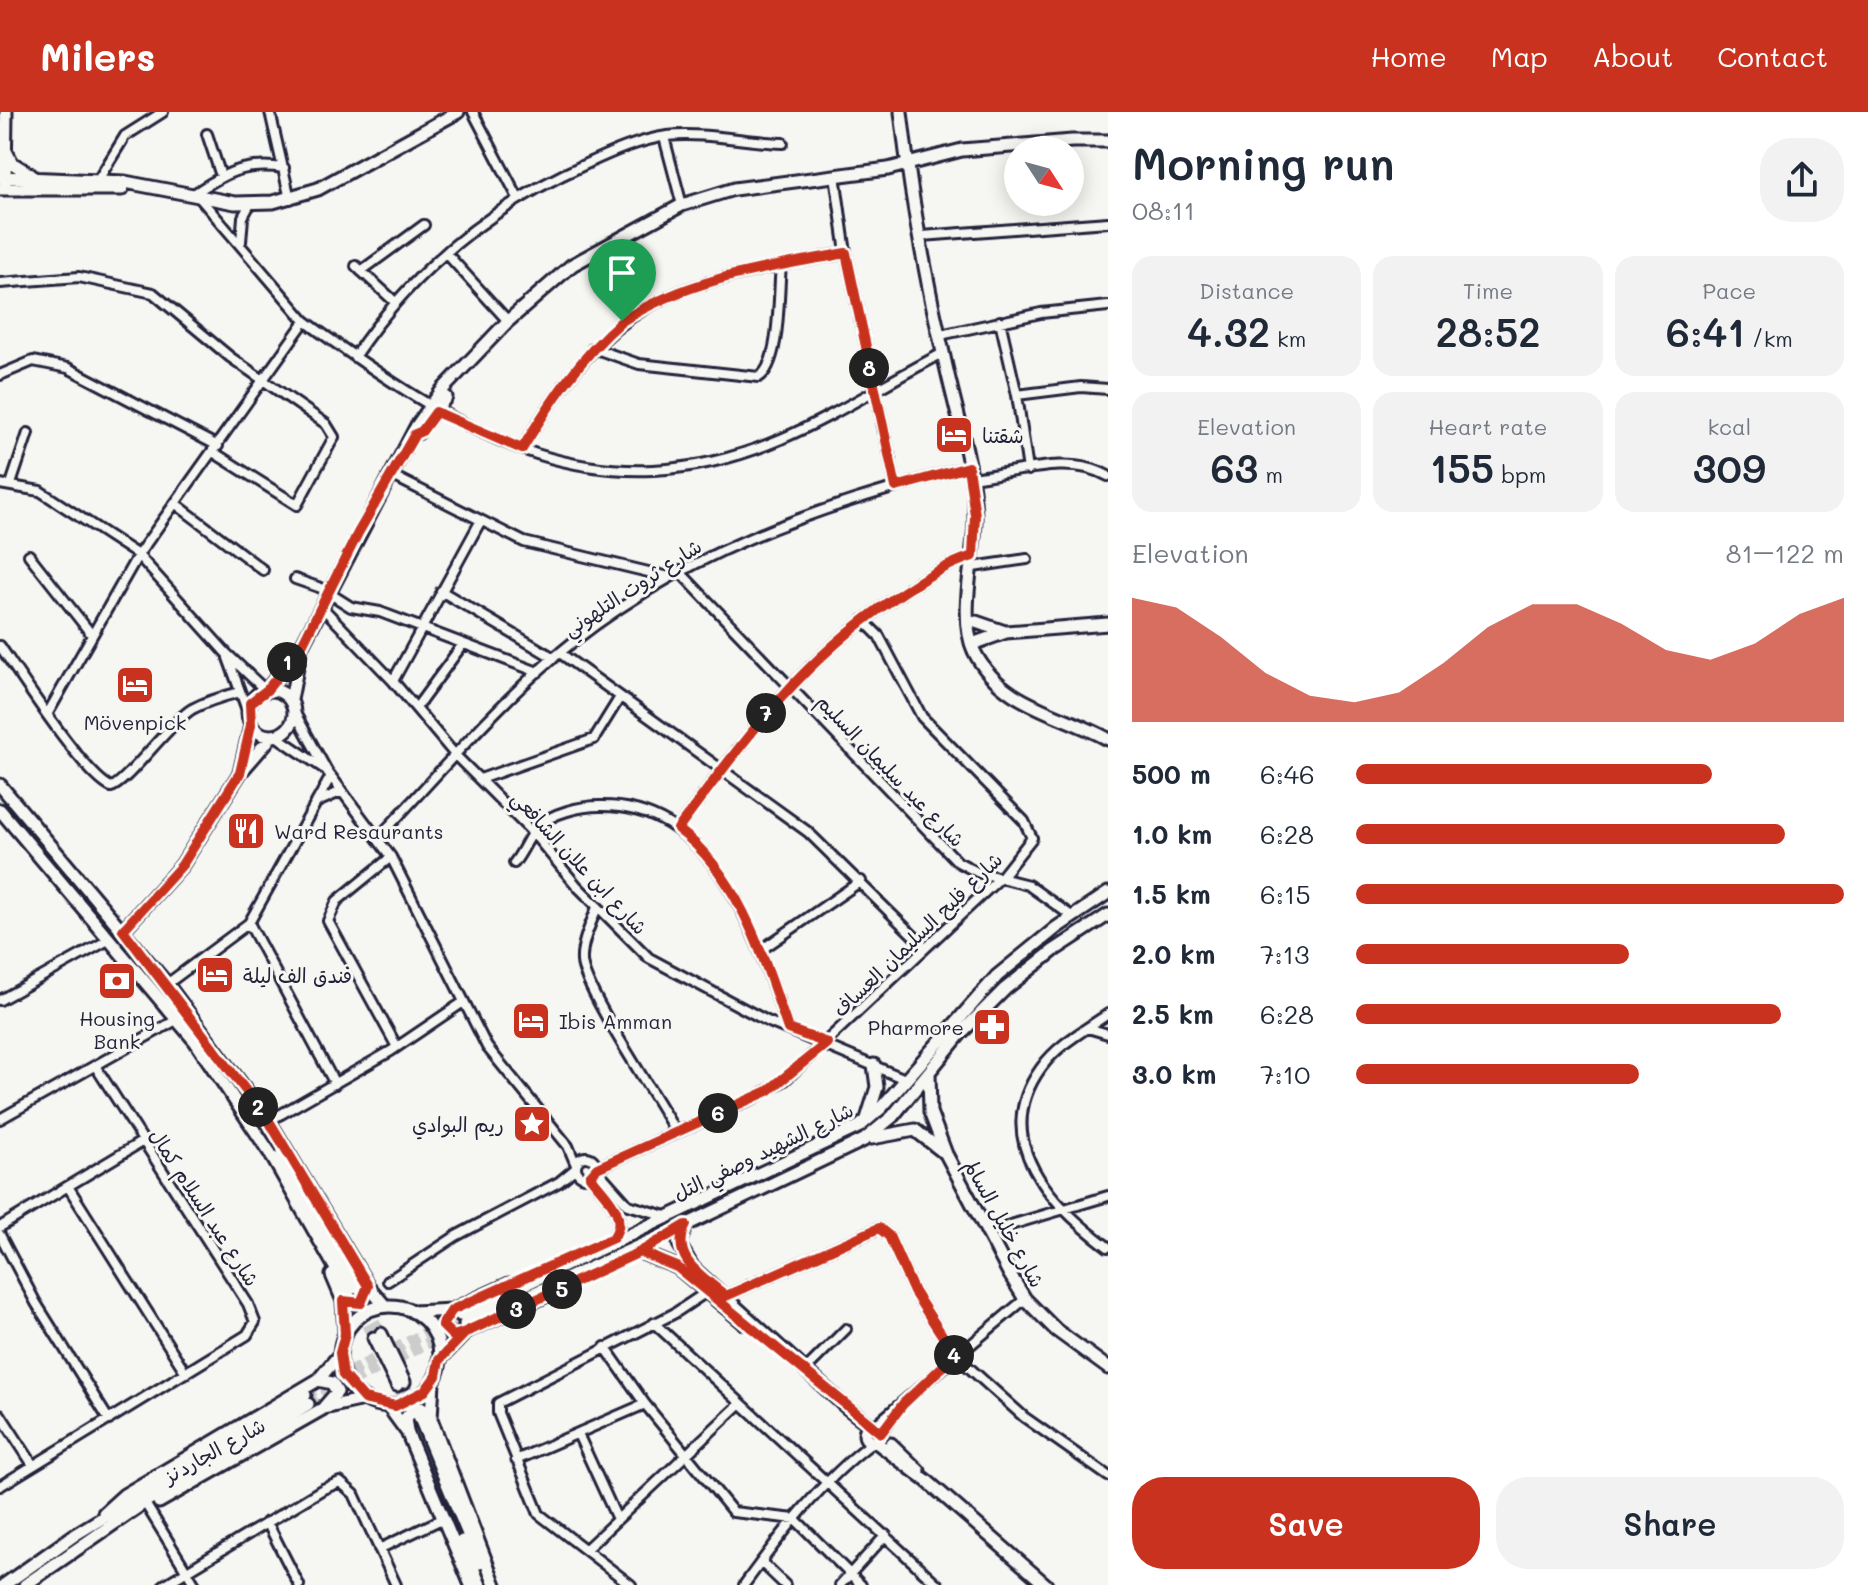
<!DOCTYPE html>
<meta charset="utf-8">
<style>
:root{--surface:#fff;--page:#f2f2f3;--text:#1f2937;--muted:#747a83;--accent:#c8321e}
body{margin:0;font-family:Mali,"Playpen Sans Arabic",sans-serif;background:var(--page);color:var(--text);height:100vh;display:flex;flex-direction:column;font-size:30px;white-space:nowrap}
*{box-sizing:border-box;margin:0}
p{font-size:26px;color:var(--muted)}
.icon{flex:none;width:44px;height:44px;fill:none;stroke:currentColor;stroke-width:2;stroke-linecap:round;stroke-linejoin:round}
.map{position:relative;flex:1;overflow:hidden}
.details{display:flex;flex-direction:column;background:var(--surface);width:760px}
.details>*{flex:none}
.needle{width:52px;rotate:126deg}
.fabs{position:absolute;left:1004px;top:24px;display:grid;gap:16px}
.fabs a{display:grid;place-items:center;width:80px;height:80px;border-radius:50%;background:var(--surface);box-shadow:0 4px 20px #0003;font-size:40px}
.pin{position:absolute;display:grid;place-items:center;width:68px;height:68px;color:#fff;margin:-82px -34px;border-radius:50% 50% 50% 0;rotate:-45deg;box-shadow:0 0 8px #0007}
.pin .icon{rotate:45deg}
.km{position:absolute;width:40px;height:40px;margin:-20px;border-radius:50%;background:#222;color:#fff;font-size:22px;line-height:40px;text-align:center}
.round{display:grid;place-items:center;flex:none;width:84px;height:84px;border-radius:32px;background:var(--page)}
.head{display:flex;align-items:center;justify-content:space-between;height:136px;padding:0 24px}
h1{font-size:44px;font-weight:600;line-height:60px}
.metrics{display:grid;grid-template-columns:repeat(3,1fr);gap:12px;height:136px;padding:8px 24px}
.metrics div{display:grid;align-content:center;border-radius:20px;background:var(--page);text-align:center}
.metrics b{font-size:40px;font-weight:600}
.metrics small{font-size:22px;font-weight:400}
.metrics p{font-size:22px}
.chart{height:224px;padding:16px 24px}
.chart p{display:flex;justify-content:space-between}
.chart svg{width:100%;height:144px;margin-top:8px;fill:var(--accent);opacity:.7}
.button{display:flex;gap:16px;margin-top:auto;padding:16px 24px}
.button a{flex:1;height:92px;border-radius:32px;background:var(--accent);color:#fff;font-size:32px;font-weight:600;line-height:92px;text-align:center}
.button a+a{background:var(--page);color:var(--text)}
ul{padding:0 24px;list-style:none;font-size:26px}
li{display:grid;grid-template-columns:128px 96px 1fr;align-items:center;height:60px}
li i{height:20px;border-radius:10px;background:var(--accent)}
header{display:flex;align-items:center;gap:48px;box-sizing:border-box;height:112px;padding:0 40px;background:var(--accent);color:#fff}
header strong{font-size:38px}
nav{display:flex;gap:44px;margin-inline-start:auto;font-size:28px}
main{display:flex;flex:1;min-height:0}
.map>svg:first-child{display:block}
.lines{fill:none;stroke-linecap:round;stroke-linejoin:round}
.secondary-tunnel{stroke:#cccccd;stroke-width:11;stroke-dasharray:11 5.5;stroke-linecap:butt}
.street-casing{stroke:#22223b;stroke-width:14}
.secondary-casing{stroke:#22223b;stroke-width:17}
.street{stroke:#f6f6f2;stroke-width:8}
.secondary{stroke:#f6f6f2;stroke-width:11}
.route-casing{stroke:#fff;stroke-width:16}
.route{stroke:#c8321e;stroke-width:10}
.labels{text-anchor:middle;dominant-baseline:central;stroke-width:6;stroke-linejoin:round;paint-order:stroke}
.poi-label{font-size:20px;fill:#22223b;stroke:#f6f6f2;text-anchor:start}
.street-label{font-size:20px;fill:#22223b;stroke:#f6f6f2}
</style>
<header>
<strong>Milers</strong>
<nav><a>Home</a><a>Map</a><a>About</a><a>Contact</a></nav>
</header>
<main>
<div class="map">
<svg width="1108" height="1473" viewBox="0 0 1108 1473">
<rect width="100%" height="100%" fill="#f6f6f2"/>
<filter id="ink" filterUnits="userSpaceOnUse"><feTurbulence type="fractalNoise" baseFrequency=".0125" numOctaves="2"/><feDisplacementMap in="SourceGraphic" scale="16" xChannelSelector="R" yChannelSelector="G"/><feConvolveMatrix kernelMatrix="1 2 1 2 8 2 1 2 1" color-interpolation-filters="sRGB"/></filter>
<g filter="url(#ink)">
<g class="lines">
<!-- secondary-tunnel -->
<path class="secondary-tunnel" d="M359,1180L381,1222
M351,1184L374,1226
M404,1270L418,1303
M397,1273L411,1306
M305,1283L460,1203
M308,1292L465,1212"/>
<defs>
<path id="street" d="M270,0L290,87
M473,0L518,86
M207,22L221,64
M664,25L682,93
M835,63L846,141L896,375
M98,68L125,24L163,0
M192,83C225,61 244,50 284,56
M198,84L305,209L320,220C466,325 599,405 781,327C837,303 889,269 943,241
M922,124L1108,110
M241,130L243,105L250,92
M446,141L508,209
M356,154L394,189
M361,159L424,113
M0,171L79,165L153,181L230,245L326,312L334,325L297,393L213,340
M1000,209L1017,283L1028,358
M940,223L1041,201L1108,194
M593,236L639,252L759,265C781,252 778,179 781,154
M354,245C412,159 491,94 586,52C612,40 639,28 667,24C706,20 744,30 783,31
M0,263L33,249L68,256L218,334
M1017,283L1081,275L1108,277
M522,337C618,176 673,174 846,141
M391,363L524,430L669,465
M970,366C1013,362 1069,341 1108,364
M0,372L40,379L138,443L226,541L265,578
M11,372L28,321
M176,392L263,458
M29,443L92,523
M973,455L1027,447
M679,459L958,750L977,760L1028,773L1073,805
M295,467L321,476L351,495L380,500L538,560
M441,479L554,546
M321,494L393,569L456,644L533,721L577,774L649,846L767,909L905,967
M0,534C19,562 85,664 111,675C125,673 169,611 192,597C207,589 224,584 240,580
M560,541L808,720L925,835
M228,546L248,601
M393,569L480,410
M416,596L463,532
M48,601L138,443L305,209
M295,601L327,659L391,745L487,935L568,1034L576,1053
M276,624L323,656
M480,667L594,627L620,585
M317,690L342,679
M678,717C746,625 797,553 893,487C918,470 944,453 973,444
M378,726C435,666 490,600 552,547C679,440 812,397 968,355
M391,745L337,789L328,809L397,935
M514,751C523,740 528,725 537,715C551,701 581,694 600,694C717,692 757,828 788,917
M597,795C591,812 581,831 582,849C583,877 658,987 675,1019
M249,811L331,664
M761,838L861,769
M167,872L249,811L335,972
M0,888L110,827
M1108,902C1085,918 1058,932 1041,956C989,1028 1051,1093 1108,1135
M1088,916L1108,922
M0,1007L178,907
M269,1009L391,939L462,891
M576 1055a10 10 0 1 1 20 0a10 10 0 1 1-20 0Z
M597,1056L756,985L785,968L1002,764L1032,726L1024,709L922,605L879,524L863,508
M596,1057L628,1093L663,1103
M590,1064C604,1083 630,1103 613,1126
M69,1076L186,1261
M0,1115L143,1029
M987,1120L1108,1084
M0,1123L36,1191L109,1308
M388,1169L456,1124L559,1070L576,1056
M726,1184L879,1116L889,1124L914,1180L955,1243L1024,1305L1108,1364
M654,1211L938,1473
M605,1235L645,1292
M805,1258L846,1217
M0,1302L33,1353
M874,1314L1025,1187
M881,1321L897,1299
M578,1322L617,1407
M516,1348L645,1292L733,1400L795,1407L861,1473
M0,1374L247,1223L255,1210L248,1192L96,955
M148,1396L195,1473
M267,1410L299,1473
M379,1437L442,1407
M586,1437L740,1292
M761,1450L785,1473
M164,1473L323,1377L340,1370L354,1382L396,1473
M631,1473L539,1402L498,1301V1291L675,1201L708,1179
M744,1473C781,1422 822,1368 873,1330
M840,1473L886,1423"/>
<path id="secondary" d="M901,0C910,78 926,169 944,245C955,298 974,352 975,406C975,445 958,504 974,539C1000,593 1061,601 1108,627
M5,37L12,51L31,63
M0,65L125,70L235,91L273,90L318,77L458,0
M5,71L6,0
M0,77H122
M418,321L446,285
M976,510L1005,520
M978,530L1006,520L1108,512
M248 601a23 23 0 1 1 46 0a23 23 0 1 1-46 0Z
M267,578L298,538
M291,588L301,535L416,315L443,277L508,209L572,153L682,93L734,77L888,57L962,38L1072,29H1108
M240,661L251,613
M0,673L167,872L269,1009L368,1174L385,1194
M0,698L195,929L270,1041L349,1180
M123,818L182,753L240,661L272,624
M929,961L930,1000L946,1042L1009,1161L1025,1187L1056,1218L1108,1256
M867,1007L877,975L874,953
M872,1026L915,1018L942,1039
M282,1042L357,1176
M686,1113L679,1132L693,1156L846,1295L871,1314
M640,1140L677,1155L744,1211
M332,1163L343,1189L345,1220
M343,1189L361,1191L368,1174
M340 1244a50 50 0 1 1 100 0a50 50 0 1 1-100 0Z
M452,1198L443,1208V1217L453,1224L464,1221
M413,1200L452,1198L509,1172
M460,1203L860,1014L881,996L997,864L1056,816L1108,781
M465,1212L686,1113L864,1028L892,1005L960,922L1005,877L1053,839L1108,803
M381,1222L404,1270
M374,1226L397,1273
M439,1248L467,1219L561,1177
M318,1268L332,1271L337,1280L324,1295
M433,1270L431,1307L495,1473
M388,1294L407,1320L471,1473
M419,1304L480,1451
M865 1322a8 8 0 1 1 16 0a8 8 0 1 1-16 0Z
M407,1319L405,1307L413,1298L421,1296L426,1300
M876,1330L927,1369L1046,1473
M891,1332L919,1359
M159,1390L324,1296L364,1287
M104,1401L124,1383L318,1268L340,1242
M462,1429L480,1473
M4,1473L76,1422L305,1283
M25,1473L151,1386L308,1292"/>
</defs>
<!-- street casing -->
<use href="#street" class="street-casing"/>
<!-- secondary casing -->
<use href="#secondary" class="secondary-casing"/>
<!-- street -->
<use href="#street" class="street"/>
<!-- secondary -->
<use href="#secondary" class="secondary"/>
</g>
</g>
<g class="lines" filter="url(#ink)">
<defs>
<path id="route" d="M622,209C580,245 550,291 522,337L436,300L422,319L415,322L358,421L301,535L267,578L250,591L251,613L240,661L182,753L123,818L269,1009L368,1174L361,1191L343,1189L345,1222L340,1241L343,1263L364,1287L395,1294L425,1279L436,1264L439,1248L467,1219L640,1140L677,1155L881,1321L903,1292L955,1243L914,1180L889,1124L879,1116L726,1184C703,1165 669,1146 686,1113L640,1140L471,1218C465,1220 459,1223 453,1224L442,1213L452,1198L613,1126C630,1103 604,1083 590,1064L597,1056L768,979L827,931L788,917C764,847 740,764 678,717C745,627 799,551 893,487C918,470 944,453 973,444L975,403L968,355L896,375L846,141C767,156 691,165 622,209"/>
</defs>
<!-- route casing -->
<use href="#route" class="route-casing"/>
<!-- route -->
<use href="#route" class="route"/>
</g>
<!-- icons -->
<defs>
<symbol id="hotel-square" viewBox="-11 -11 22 22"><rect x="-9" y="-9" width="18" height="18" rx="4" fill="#c8321e" stroke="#f6f6f2"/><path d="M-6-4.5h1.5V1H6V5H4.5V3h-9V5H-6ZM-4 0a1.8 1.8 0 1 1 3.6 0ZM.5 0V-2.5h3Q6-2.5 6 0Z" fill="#fff"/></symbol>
<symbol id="restaurant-square" viewBox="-11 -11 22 22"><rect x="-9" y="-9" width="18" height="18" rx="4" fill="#c8321e" stroke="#f6f6f2"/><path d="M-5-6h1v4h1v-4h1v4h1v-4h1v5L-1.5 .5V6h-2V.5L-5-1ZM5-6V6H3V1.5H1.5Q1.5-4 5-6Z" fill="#fff"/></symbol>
<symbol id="bank-square" viewBox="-11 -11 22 22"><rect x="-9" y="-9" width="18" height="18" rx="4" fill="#c8321e" stroke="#f6f6f2"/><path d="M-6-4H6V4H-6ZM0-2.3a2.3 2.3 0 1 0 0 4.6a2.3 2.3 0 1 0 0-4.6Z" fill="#fff"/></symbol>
<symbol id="pharmacy-square" viewBox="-11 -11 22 22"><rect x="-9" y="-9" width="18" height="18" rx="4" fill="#c8321e" stroke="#f6f6f2"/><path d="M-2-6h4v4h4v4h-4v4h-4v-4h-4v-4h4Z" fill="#fff"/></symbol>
<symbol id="sight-square" viewBox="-11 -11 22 22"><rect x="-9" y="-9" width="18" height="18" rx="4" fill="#c8321e" stroke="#f6f6f2"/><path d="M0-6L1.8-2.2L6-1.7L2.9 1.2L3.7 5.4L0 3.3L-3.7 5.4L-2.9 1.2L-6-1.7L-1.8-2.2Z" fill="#fff"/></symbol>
</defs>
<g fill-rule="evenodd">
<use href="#hotel-square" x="932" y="301" width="44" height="44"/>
<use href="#hotel-square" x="113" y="551" width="44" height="44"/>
<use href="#restaurant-square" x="224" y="697" width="44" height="44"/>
<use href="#hotel-square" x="193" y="841" width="44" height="44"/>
<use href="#bank-square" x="95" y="847" width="44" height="44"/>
<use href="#hotel-square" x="509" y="887" width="44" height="44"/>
<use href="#pharmacy-square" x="970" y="893" width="44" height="44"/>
<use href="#sight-square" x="510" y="990" width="44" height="44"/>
</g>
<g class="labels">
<!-- poi labels -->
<g class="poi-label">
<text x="982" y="323">شقتنا</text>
<text x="135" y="610" text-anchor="middle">Mövenpick</text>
<text x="274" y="719">Ward Resaurants</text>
<text x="243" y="863">فندق الف ليلة</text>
<text x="117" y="906" text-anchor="middle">Housing<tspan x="117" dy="23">Bank</tspan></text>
<text x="559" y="909">Ibis Amman</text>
<text x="964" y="915" text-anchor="end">Pharmore</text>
<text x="504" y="1012" text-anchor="end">ريم البوادي</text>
</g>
<!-- street labels -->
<g class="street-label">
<text transform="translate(632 475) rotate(-33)">شارع ثروت التلهوني</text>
<text transform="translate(891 658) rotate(46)">شارع عيد سليمان السليم</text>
<text transform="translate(580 750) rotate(47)">شارع ابن علان الشافعي</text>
<text transform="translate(917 822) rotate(-44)">شارع فليح السليمان العساف</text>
<text transform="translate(763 1039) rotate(-26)">شارع الشهيد وصفي التل</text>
<text transform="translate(205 1095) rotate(57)">شارع عبد السلام كمال</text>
<text transform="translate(1005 1111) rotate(61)">شارع خليل السالم</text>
<text transform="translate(214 1338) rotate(-29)">شارع الجاردنز</text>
</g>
</g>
</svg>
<div class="fabs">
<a><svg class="needle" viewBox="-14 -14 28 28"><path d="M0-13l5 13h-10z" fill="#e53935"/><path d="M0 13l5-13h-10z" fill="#747a83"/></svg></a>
</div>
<div class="pin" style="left:622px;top:209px;background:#1e9e55"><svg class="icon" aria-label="arrive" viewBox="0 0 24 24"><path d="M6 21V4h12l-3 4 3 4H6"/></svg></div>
<b class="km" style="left:287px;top:550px">1</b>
<b class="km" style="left:258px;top:995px">2</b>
<b class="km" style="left:516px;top:1197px">3</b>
<b class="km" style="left:954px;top:1243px">4</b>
<b class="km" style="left:562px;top:1177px">5</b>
<b class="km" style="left:718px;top:1001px">6</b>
<b class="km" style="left:766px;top:601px">7</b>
<b class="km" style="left:869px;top:256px">8</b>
</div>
<section class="details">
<div class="head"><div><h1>Morning run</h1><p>08:11</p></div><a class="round"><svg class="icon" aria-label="share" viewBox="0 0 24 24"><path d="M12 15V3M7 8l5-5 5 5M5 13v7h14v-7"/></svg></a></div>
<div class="metrics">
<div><p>Distance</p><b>4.32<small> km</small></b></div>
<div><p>Time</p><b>28:52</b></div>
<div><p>Pace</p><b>6:41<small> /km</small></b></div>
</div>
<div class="metrics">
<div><p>Elevation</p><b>63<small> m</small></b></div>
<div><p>Heart rate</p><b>155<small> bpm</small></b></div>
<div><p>kcal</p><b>309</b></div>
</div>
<div class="chart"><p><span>Elevation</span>81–122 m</p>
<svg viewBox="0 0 160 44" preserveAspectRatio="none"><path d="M0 44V6L10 9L20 18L30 29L40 36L50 38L60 35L70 26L80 15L90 8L100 8L110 14L120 22L130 25L140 20L150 11L160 6V44z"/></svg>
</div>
<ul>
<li><b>500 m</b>6:46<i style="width:73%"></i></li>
<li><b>1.0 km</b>6:28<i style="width:88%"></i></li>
<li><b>1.5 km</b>6:15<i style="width:100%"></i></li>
<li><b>2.0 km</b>7:13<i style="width:56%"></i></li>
<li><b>2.5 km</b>6:28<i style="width:87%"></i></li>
<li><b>3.0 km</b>7:10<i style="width:58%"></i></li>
</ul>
<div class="button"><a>Save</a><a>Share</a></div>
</section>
</main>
